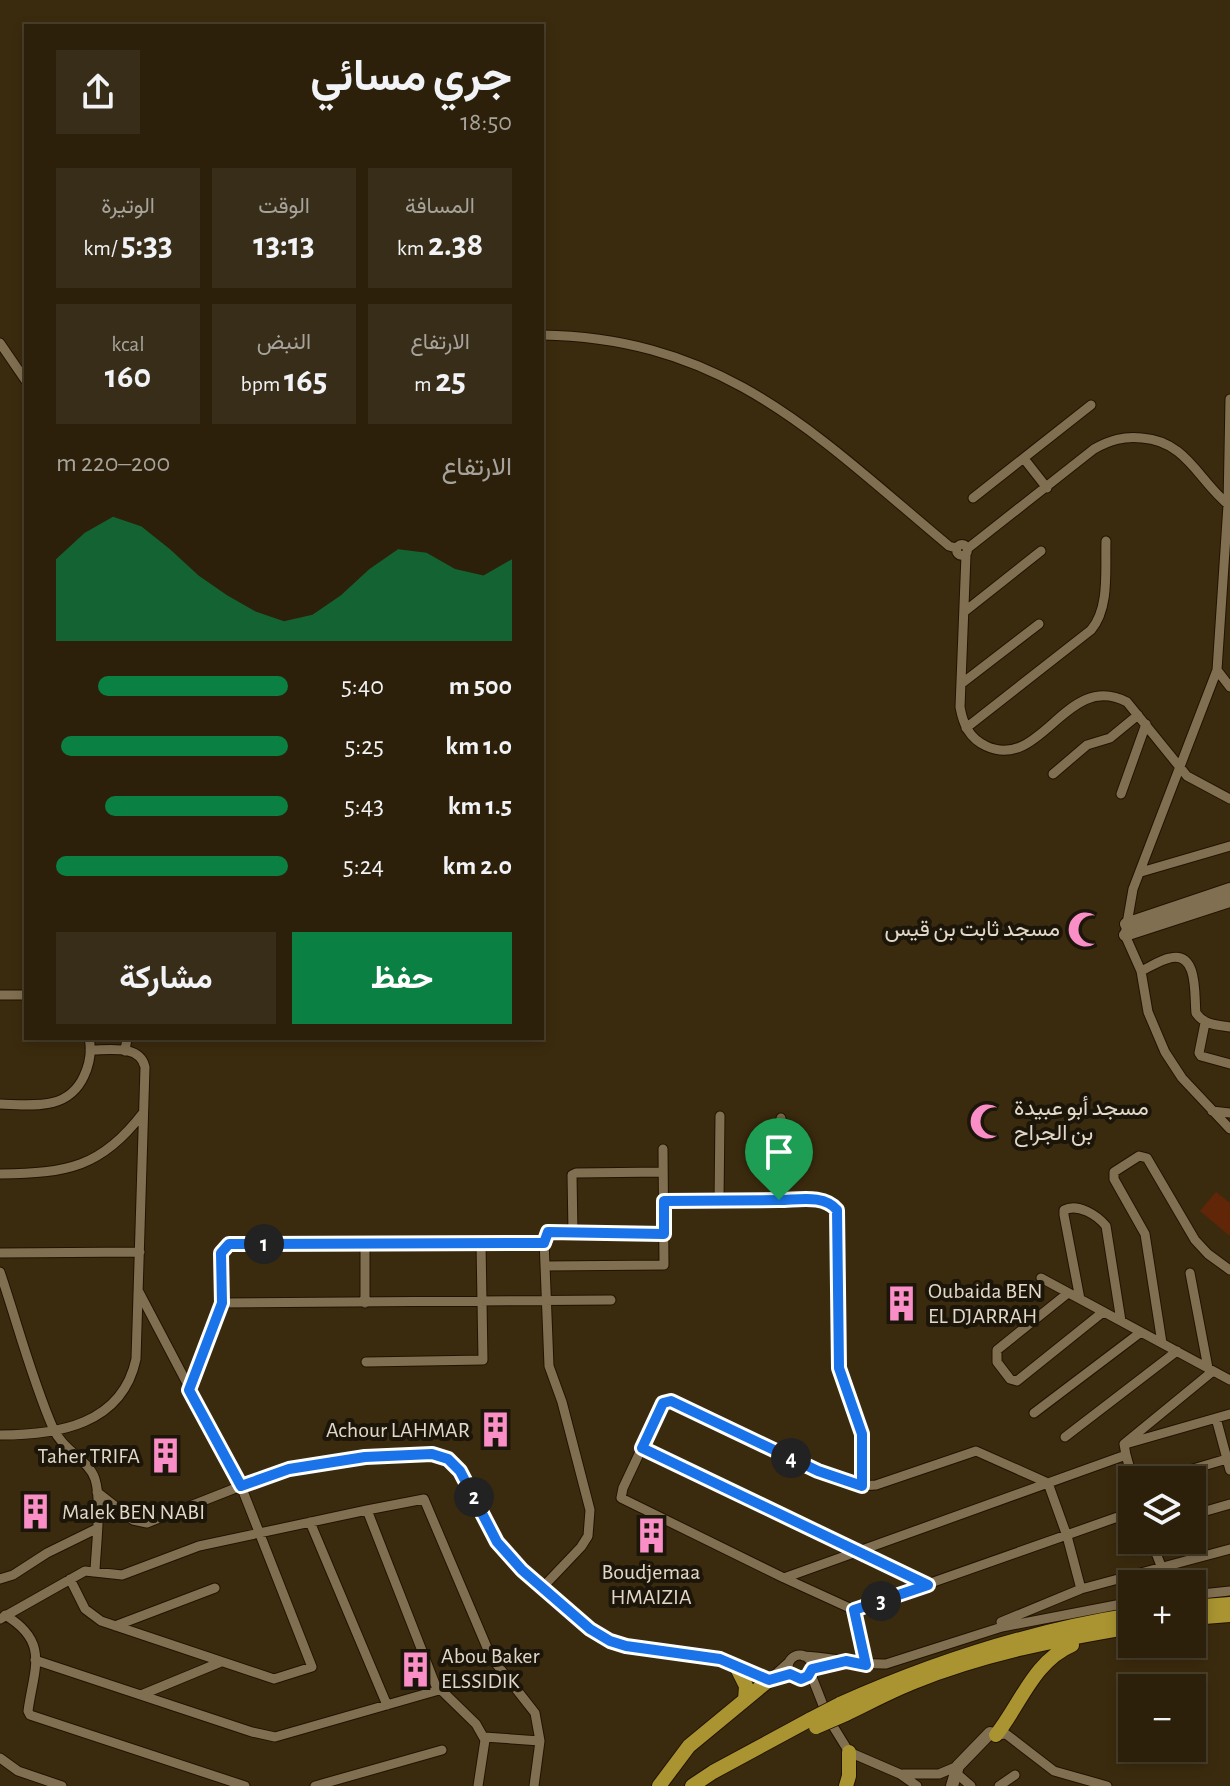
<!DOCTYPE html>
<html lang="ar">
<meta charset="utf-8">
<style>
:root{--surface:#2c200a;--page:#382d18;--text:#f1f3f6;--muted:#a6a39c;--line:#483e2b;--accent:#0b8043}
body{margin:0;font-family:"Alegreya Sans",Vazirmatn,sans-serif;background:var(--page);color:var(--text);direction:rtl;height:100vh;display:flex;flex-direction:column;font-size:30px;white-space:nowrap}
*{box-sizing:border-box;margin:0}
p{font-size:26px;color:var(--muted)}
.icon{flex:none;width:44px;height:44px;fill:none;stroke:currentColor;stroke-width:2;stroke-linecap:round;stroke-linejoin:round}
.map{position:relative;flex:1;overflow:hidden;direction:ltr}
.panel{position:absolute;left:24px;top:24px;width:520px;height:1016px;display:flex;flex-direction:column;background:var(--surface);border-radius:0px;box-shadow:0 4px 12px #0003,0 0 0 2px var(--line);direction:rtl}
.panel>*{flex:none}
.buttons{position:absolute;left:1118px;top:1466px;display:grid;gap:16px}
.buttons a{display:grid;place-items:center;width:88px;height:88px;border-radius:0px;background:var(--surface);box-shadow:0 4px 12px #0003,0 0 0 2px var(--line);font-size:40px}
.pin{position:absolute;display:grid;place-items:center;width:68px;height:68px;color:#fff;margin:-82px -34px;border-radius:50% 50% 50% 0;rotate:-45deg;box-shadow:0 0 8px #0007}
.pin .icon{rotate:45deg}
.km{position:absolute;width:40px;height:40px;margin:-20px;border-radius:50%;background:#222;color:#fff;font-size:22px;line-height:40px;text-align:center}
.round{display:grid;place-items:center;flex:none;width:84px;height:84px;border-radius:0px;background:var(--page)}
.overview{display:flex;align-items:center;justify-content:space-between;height:136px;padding:0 32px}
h1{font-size:44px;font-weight:700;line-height:60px}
.figures{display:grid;grid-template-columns:repeat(3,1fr);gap:12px;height:136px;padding:8px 32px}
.figures div{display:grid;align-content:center;border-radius:0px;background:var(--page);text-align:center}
.figures b{font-size:34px;font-weight:700}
.figures small{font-size:22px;font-weight:400}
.figures p{font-size:22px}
.chart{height:224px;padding:16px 32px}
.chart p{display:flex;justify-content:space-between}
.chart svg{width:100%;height:144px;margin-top:8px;fill:var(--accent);opacity:.7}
.button{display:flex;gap:16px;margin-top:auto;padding:16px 32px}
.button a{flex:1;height:92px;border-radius:0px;background:var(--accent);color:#fff;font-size:32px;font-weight:700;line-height:92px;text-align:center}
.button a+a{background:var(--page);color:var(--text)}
ul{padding:0 32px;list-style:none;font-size:26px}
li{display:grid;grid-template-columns:128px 96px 1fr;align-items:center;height:60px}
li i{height:20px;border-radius:10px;background:var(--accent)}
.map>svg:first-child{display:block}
.green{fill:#612507}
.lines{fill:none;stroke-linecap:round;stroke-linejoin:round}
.minor-casing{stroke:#221300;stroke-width:11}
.secondary-casing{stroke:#221300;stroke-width:14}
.trunk-casing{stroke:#221300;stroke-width:16}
.minor{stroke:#816f51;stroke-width:9}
.secondary{stroke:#816f51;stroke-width:12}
.trunk{stroke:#a99431;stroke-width:14}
.trunk-bridge-casing{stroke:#221300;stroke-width:16;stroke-linecap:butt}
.trunk-bridge{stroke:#a99431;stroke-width:14}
.route-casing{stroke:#fff;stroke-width:16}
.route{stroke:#1a73e8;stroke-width:10}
.labels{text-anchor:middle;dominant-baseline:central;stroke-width:8;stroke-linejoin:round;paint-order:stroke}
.poi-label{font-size:22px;fill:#e2d8c8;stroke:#1c1509;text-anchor:start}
</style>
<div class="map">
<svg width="1230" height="1786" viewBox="0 0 1230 1786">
<rect width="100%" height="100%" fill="#3b2b0e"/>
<!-- green -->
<path class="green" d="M1216,1192L1230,1203V1236L1200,1211Z"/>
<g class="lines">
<defs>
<path id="minor" d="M542,335C726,338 817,436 949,546L956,548
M0,343L26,381
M1230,399L1228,505L1217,670L1133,889L1125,935L1141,971L1148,1012L1165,1052L1182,1078L1230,1129
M1025,460L1047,488
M973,498L1091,405
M956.5 550a5.5 5.5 0 1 1 11 0a5.5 5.5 0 1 1-11 0Z
M967,549L1094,449C1110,440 1124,436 1142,438C1187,441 1199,482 1230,506
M966,555L960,707C963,724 969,738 986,746C1042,772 1066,670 1127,702L1187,776L1230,799
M964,612L1041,551
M1217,670L1230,687
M961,684L1039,624
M966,728L1091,630C1110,608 1105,569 1106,541
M1053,774L1087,745L1110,738L1138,715
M1121,794L1146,724
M1141,872L1230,846
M1141,971C1150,967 1160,960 1170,958C1199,951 1194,997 1196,1013C1204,1025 1217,1025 1230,1027
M0,995H26
M1205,1023L1199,1053L1201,1056L1230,1064
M125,1051L127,1038
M0,1104C33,1105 68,1111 84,1076C90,1063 92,1051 89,1038
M1212,1111L1230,1113
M0,1174C67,1173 101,1168 143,1113
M719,1200L720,1116
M779,1200L781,1118
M664,1201L820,1200L833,1205L837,1210L839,1368L862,1434V1486
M573,1232L572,1175L576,1173L663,1172
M544,1243L229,1244L221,1253L222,1303L611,1300
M365,1244V1303
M0,1253L140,1252
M545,1266L664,1265L663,1149
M0,1272C17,1322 32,1380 53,1428C63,1451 89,1460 95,1479C102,1501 96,1547 95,1571
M1190,1273L1208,1368
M1041,1278L1230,1380
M1068,1293L997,1350V1362L1010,1379L1017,1381L1103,1312
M1080,1299L1064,1215V1210C1078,1203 1097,1215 1106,1226L1121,1321
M1162,1343L1145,1234L1114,1179V1172L1139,1156L1147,1158L1195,1240L1208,1254L1230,1270
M366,1362L483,1360L481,1243
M189,1390L222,1303
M1034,1413L1141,1332
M1216,1418L1230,1470
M0,1435C57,1435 122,1425 136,1359L145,1067C140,1044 109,1050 90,1050
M1065,1437L1177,1351
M1129,1443L1230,1414
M642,1448L928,1585
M1126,1455L1124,1444L1213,1371
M1156,1480L1230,1458
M97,1492L133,1520L147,1523L241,1486L139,1292
M1132,1512L854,1610L784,1578L1126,1455L1133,1480
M1192,1515L1230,1504
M310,1522L387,1705
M1151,1540L1168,1584
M784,1578L621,1498L623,1488L663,1403L671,1401L850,1484L859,1486L876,1485L976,1451L1048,1483L1067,1536L1081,1589
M0,1579L13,1575L47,1553L96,1529
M70,1579L85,1609L101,1621L274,1679L312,1667L241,1486C256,1481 271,1474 287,1470C315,1462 426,1444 448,1459C471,1474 482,1520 498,1542C515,1567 565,1612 590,1630C628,1656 677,1647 719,1659C736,1663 753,1673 769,1680
M542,1588L581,1547L588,1536L590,1510L562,1402L549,1366L544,1240L548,1232L664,1234
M1192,1595L1230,1591
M854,1610L866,1665
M5,1615C50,1642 34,1668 28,1711L30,1715L245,1786
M0,1619L85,1571L122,1575L199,1546L367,1510
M1001,1622L1081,1589L1230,1549
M115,1626L215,1588
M788 1667a12 12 0 1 1 24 0a12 12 0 1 1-24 0Z
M803,1656C831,1657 858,1665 886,1664L1002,1627L1132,1602
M35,1660L252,1732L275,1737L439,1690
M789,1662L769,1680L790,1674
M812,1669L846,1661
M810,1672L828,1718L849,1752L900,1774L917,1786
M141,1695L221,1662
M996,1735L1006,1734L1054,1771L1107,1786
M484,1737L540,1741
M0,1758L18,1771L62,1786
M956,1773L971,1786
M903,1774H939L958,1766
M315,1786L442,1750
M478,1786L485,1740L476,1724L435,1684L367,1510L424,1499L491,1657L535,1713L540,1741L534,1786
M999,1786L1015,1775"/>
<path id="secondary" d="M1126,924L1230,889
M1125,935L1230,901
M952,1786L958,1766L990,1733L996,1735"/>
<path id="trunk" d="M1192,1607L1230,1604
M1192,1618L1230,1615
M736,1666L746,1686L745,1700
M840,1704C934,1662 1030,1631 1132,1615
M846,1714C869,1703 891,1691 914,1682C983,1654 1059,1639 1132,1627
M996,1735C1020,1705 1034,1661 1072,1645
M659,1786L689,1746L769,1680
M692,1786L713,1772L811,1719
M846,1786L849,1776V1752"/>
</defs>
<!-- minor casing -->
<use href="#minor" class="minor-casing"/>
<!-- secondary casing -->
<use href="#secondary" class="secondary-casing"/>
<!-- trunk casing -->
<use href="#trunk" class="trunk-casing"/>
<!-- minor -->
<use href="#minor" class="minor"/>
<!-- secondary -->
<use href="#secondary" class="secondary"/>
<!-- trunk -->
<use href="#trunk" class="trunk"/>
<defs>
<path id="trunk-bridge" d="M811,1719L840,1704
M816,1727L846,1714"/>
</defs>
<!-- trunk-bridge casing -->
<use href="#trunk-bridge" class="trunk-bridge-casing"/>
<!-- trunk-bridge -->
<use href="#trunk-bridge" class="trunk-bridge"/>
</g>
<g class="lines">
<defs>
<path id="route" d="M779,1200C798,1200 824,1194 837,1210L839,1368L862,1434V1486L818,1471L671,1401L663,1403L642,1448L928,1585L854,1610L866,1665L846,1661L812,1669L808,1676L801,1679L790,1674L769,1680L720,1659L626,1646L610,1641L590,1629L522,1570L497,1542L460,1471L448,1459L432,1454L365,1457L289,1469L241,1486L189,1390L222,1303L221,1253L229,1244L544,1243L548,1232L664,1234V1201Z"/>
</defs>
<!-- route casing -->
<use href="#route" class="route-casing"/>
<!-- route -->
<use href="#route" class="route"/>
</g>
<!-- icons -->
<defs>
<symbol id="mosque-bare" viewBox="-9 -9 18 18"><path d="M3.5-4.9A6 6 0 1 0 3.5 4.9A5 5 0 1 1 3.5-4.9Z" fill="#fa8fc7" stroke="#1c1509" stroke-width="2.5" paint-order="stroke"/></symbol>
<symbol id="building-bare" viewBox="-9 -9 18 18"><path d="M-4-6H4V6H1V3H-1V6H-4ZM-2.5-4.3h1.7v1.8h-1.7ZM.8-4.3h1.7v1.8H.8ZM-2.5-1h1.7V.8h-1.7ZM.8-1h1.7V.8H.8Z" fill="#fa8fc7" stroke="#1c1509" stroke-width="2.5" paint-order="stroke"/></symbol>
</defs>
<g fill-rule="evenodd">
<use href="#mosque-bare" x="1060" y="904" width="51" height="51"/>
<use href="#mosque-bare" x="962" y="1096" width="51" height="51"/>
<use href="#building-bare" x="876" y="1278" width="51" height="51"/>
<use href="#building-bare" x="470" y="1404" width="51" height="51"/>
<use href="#building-bare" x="140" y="1430" width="51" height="51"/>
<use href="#building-bare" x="10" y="1486" width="51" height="51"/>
<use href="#building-bare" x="626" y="1510" width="51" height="51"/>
<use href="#building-bare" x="390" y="1644" width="51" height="51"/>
</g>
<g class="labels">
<!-- poi labels -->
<g class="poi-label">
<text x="1060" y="929" text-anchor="end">مسجد ثابت بن قيس</text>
<text x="1014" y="1108">مسجد أبو عبيدة<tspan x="1014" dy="25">بن الجراح</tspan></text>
<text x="928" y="1291">Oubaida BEN<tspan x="928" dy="25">EL DJARRAH</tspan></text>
<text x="470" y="1430" text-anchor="end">Achour LAHMAR</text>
<text x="140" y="1456" text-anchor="end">Taher TRIFA</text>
<text x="62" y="1512">Malek BEN NABI</text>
<text x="651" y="1572" text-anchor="middle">Boudjemaa<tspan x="651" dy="25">HMAIZIA</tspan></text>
<text x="441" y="1656">Abou Baker<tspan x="441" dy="25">ELSSIDIK</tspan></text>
</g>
</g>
</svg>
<div class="buttons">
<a><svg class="icon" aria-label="layers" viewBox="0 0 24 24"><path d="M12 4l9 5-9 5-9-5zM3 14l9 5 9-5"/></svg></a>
<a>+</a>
<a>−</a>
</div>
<div class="pin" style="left:779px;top:1200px;background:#1e9e55"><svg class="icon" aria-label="arrive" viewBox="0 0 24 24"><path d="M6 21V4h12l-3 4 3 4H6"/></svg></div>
<b class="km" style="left:264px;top:1244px">1</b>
<b class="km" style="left:474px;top:1497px">2</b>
<b class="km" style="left:881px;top:1601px">3</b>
<b class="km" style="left:791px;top:1458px">4</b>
<section class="panel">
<div class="overview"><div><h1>جري مسائي</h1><p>18:50</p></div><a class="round"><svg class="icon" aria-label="share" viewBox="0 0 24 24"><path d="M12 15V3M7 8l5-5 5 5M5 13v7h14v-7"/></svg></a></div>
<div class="figures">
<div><p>المسافة</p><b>2.38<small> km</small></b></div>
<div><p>الوقت</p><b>13:13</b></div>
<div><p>الوتيرة</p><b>5:33<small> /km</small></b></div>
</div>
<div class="figures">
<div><p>الارتفاع</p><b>25<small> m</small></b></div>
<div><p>النبض</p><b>165<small> bpm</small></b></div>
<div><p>kcal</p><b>160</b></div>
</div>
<div class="chart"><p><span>الارتفاع</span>200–220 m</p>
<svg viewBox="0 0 160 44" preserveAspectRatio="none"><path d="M0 44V19L10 11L20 6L30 9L40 16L50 24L60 30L70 35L80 38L90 36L100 30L110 22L120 16L130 17L140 22L150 24L160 19V44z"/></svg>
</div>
<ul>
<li><b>500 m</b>5:40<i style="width:82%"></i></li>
<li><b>1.0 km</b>5:25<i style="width:98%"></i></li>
<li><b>1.5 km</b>5:43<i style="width:79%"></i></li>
<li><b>2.0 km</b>5:24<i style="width:100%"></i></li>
</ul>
<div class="button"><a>حفظ</a><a>مشاركة</a></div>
</section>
</div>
